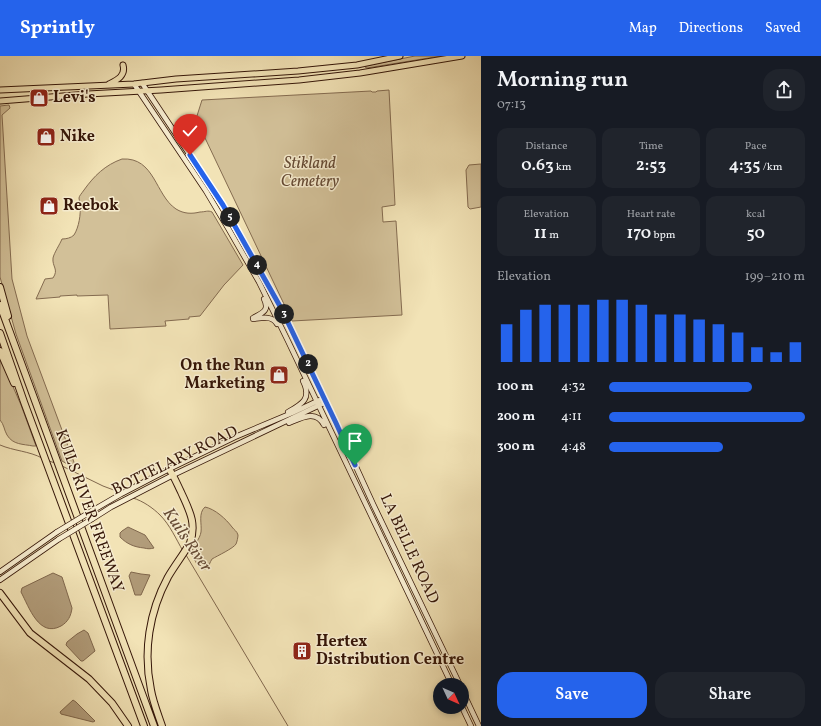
<!DOCTYPE html>
<meta charset="utf-8">
<style>
:root{--surface:#171b24;--page:#20242c;--text:#f1f3f6;--muted:#9ea1a6;--accent:#2563eb}
body{margin:0;font-family:Vollkorn,serif;background:var(--page);color:var(--text);height:100vh;display:flex;flex-direction:column;font-size:15px;white-space:nowrap}
*{box-sizing:border-box;margin:0}
p{font-size:13px;color:var(--muted)}
.icon{flex:none;width:22px;height:22px;fill:none;stroke:currentColor;stroke-width:2;stroke-linecap:round;stroke-linejoin:round}
.map{position:relative;flex:1;overflow:hidden}
.details{display:flex;flex-direction:column;background:var(--surface);width:340px}
.details>*{flex:none}
.needle{width:26px;rotate:134deg}
.tools{position:absolute;left:433px;top:622px;display:grid;gap:8px}
.tools a{display:grid;place-items:center;width:36px;height:36px;border-radius:50%;background:var(--surface);box-shadow:0 2px 6px #0003;font-size:20px}
.pin{position:absolute;display:grid;place-items:center;width:34px;height:34px;color:#fff;margin:-41px -17px;border-radius:50% 50% 50% 0;rotate:-45deg;box-shadow:0 0 4px #0007}
.pin .icon{rotate:45deg}
.km{position:absolute;width:20px;height:20px;margin:-10px;border-radius:50%;background:#222;color:#fff;font-size:11px;line-height:20px;text-align:center}
.round{display:grid;place-items:center;flex:none;width:42px;height:42px;border-radius:16px;background:var(--page)}
.summary{display:flex;align-items:center;justify-content:space-between;height:68px;padding:0 16px}
h1{font-size:22px;font-weight:600;line-height:30px}
.figures{display:grid;grid-template-columns:repeat(3,1fr);gap:6px;height:68px;padding:4px 16px}
.figures div{display:grid;align-content:center;border-radius:10px;background:var(--page);text-align:center}
.figures b{font-size:17px;font-weight:600}
.figures small{font-size:11px;font-weight:400}
.figures p{font-size:11px}
.chart{height:112px;padding:8px 16px}
.chart p{display:flex;justify-content:space-between}
.chart svg{width:100%;height:72px;margin-top:4px;stroke:var(--accent);stroke-width:6}
.action{display:flex;gap:8px;margin-top:auto;padding:8px 16px}
.action a{flex:1;height:46px;border-radius:16px;background:var(--accent);color:#fff;font-size:16px;font-weight:600;line-height:46px;text-align:center}
.action a+a{background:var(--page);color:var(--text)}
ul{padding:0 16px;list-style:none;font-size:13px}
li{display:grid;grid-template-columns:64px 48px 1fr;align-items:center;height:30px}
li i{height:10px;border-radius:5px;background:var(--accent)}
header{display:flex;align-items:center;gap:24px;box-sizing:border-box;height:56px;padding:0 20px;background:var(--accent);color:#fff}
header strong{font-size:19px}
nav{display:flex;gap:22px;margin-inline-start:auto;font-size:14px}
main{display:flex;flex:1;min-height:0}
.map>svg:first-child{display:block}
.green{fill:#d2c098;stroke:#846b50}
.water{fill:#b29d7b;stroke:#80674d}
.lines{fill:none;stroke-linecap:round;stroke-linejoin:round}
.stream{stroke:#80674d;stroke-width:1}
.secondary-casing{stroke:#351608;stroke-width:6}
.primary-casing{stroke:#351608;stroke-width:7}
.motorway-casing{stroke:#351608;stroke-width:8}
.secondary{stroke:#f7edd0;stroke-width:4.5}
.primary{stroke:#f2e3b6;stroke-width:5}
.motorway{stroke:#f2e3b6;stroke-width:6}
.secondary-bridge-casing{stroke:#351608;stroke-width:6;stroke-linecap:butt}
.secondary-bridge{stroke:#f7edd0;stroke-width:4.5}
.route-casing{stroke:#fff;stroke-width:8}
.route{stroke:#2563eb;stroke-width:5}
.labels{text-anchor:middle;dominant-baseline:central;stroke-width:3;stroke-linejoin:round;paint-order:stroke}
.poi-label{font-size:16px;font-weight:bold;fill:#351608;stroke:#f7edd0;text-anchor:start}
.park-label{font-size:16px;font-style:italic;fill:#644933;stroke:#f7edd0}
.street-label{font-size:16px;fill:#351608;stroke:#f7edd0}
.water-label{font-size:17px;font-style:italic;fill:#674c36;stroke:#f7edd0}
</style>
<header>
<strong>Sprintly</strong>
<nav><a>Map</a><a>Directions</a><a>Saved</a></nav>
</header>
<main>
<div class="map">
<svg width="481" height="670" viewBox="0 0 481 670">
<rect width="100%" height="100%" fill="#f2e3b6"/>
<filter id="stains"><feTurbulence type="fractalNoise" baseFrequency=".005" numOctaves="4"/><feColorMatrix values="0 0 0 0 .2 0 0 0 0 .09 0 0 0 0 .02 0 0 0 .5 -.17"/></filter>
<radialGradient id="worn" r=".72"><stop offset=".6" stop-color="#630" stop-opacity="0"/><stop offset="1" stop-color="#630" stop-opacity=".3"/></radialGradient>
<!-- green -->
<path class="green" d="M415,0H441L367,12L365,11V10Z
M389,34L395,149L382,151L383,166L396,165L402,259L292,265L196,63L202,44L371,35L372,36H376L377,35Z
M9,49L10,52L2,59L12,223L27,280L75,409L74,410H71L62,405L16,278L0,221V50Z
M122,103C155,101 155,139 176,153C184,158 192,158 200,156C205,156 208,154 212,156L243,209L224,229L200,260L189,261V263L165,265L166,270L110,273L108,239L77,240V239L60,240V241L36,243L45,223L53,222C59,213 52,211 53,202C54,197 60,188 62,183C66,183 71,182 74,179C79,171 81,158 80,149C80,147 79,144 79,142C79,140 82,137 84,134C94,120 105,109 122,103Z
M481,108V151L470,153L468,151L466,114L469,109Z
M0,301L21,349L36,390H33C23,388 13,389 7,379C4,374 4,368 0,364Z
M205,451C215,453 226,463 232,471C234,474 237,475 238,479C238,481 237,486 236,488C234,492 217,500 212,503C210,506 209,510 207,512C200,518 194,502 191,497C193,490 200,483 201,476C202,468 198,457 205,451Z"/>
<!-- water -->
<path class="water" d="M128,471L145,479L154,492C150,493 148,493 144,492C134,491 127,488 120,481V477L122,475Z
M131,516L141,518L150,519L141,539H135L129,520Z
M53,517L62,521L72,552C71,560 68,566 61,570C39,582 29,551 21,536L22,532Z
M84,574L88,577L95,595L83,605H81L66,589L67,586L77,578Z
M73,644L76,646L95,665L93,666L61,658L60,656Z"/>
<g class="lines">
<!-- stream -->
<path class="stream" d="M0,389C14,395 29,395 42,402
M49,405L55,407
M62,410L103,430L119,436
M133,442C143,445 153,452 160,459C170,469 176,483 183,495
M186,499L288,670"/>
<defs>
<path id="secondary" d="M142,27L219,143L281,252L336,367L373,448L460,629
M134,28L206,135L228,172L259,226L288,285L452,629
M253,262C262,257 270,255 264,243
M253,263C261,262 272,259 277,268
M288,356C302,348 312,343 303,325
M289,367C301,362 316,353 324,369
M90,456L121,438L169,413L235,381L292,357L324,342
M92,463L111,451L173,419L326,346
M0,516L57,476
M0,524L59,483
M462,634L479,670
M462,651L471,670"/>
<path id="primary" d="M109,28C117,24 126,20 123,9
M0,34L134,28L176,23L298,15L357,9L400,0
M0,45L88,38L161,34L299,24L360,17L462,0"/>
<path id="motorway" d="M0,231L8,260
M0,249L154,670
M0,277L24,346L144,670
M0,295L14,327
M0,537L30,577L89,623L112,647L128,670
M162,670C158,658 153,646 151,634C143,596 149,556 168,521C175,509 183,499 190,487C197,467 189,454 181,436C177,428 174,420 169,413"/>
</defs>
<!-- secondary casing -->
<use href="#secondary" class="secondary-casing"/>
<!-- primary casing -->
<use href="#primary" class="primary-casing"/>
<!-- motorway casing -->
<use href="#motorway" class="motorway-casing"/>
<!-- secondary -->
<use href="#secondary" class="secondary"/>
<!-- primary -->
<use href="#primary" class="primary"/>
<!-- motorway -->
<use href="#motorway" class="motorway"/>
<defs>
<path id="secondary-bridge" d="M57,476L90,456
M59,483L92,463"/>
</defs>
<!-- secondary-bridge casing -->
<use href="#secondary-bridge" class="secondary-bridge-casing"/>
<!-- secondary-bridge -->
<use href="#secondary-bridge" class="secondary-bridge"/>
</g>
<g class="lines">
<defs>
<path id="route" d="M190,99L223,149L281,252L336,367L355,409"/>
</defs>
<!-- route casing -->
<use href="#route" class="route-casing"/>
<!-- route -->
<use href="#route" class="route"/>
</g>
<!-- icons -->
<defs>
<symbol id="shop-square" viewBox="-11 -11 22 22"><rect x="-9" y="-9" width="18" height="18" rx="4" fill="#8f2418" stroke="#f7edd0"/><path d="M-5-2.5h2.3a2.7 3.5 0 0 1 5.4 0H5L5.5 6h-11ZM-1.5-2.5h3a1.5 2.3 0 0 0-3 0Z" fill="#fff"/></symbol>
<symbol id="building-square" viewBox="-11 -11 22 22"><rect x="-9" y="-9" width="18" height="18" rx="4" fill="#8f2418" stroke="#f7edd0"/><path d="M-4-6H4V6H1V3H-1V6H-4ZM-2.5-4.3h1.7v1.8h-1.7ZM.8-4.3h1.7v1.8H.8ZM-2.5-1h1.7V.8h-1.7ZM.8-1h1.7V.8H.8Z" fill="#fff"/></symbol>
</defs>
<g fill-rule="evenodd">
<use href="#shop-square" x="28" y="31" width="22" height="22"/>
<use href="#shop-square" x="35" y="70" width="22" height="22"/>
<use href="#shop-square" x="38" y="139" width="22" height="22"/>
<use href="#shop-square" x="268" y="308" width="22" height="22"/>
<use href="#building-square" x="291" y="584" width="22" height="22"/>
</g>
<g class="labels">
<!-- poi labels -->
<g class="poi-label">
<text x="53" y="42">Levi's</text>
<text x="60" y="81">Nike</text>
<text x="63" y="150">Reebok</text>
<text x="265" y="310" text-anchor="end">On the Run<tspan x="265" dy="18">Marketing</tspan></text>
<text x="316" y="586">Hertex<tspan x="316" dy="18">Distribution Centre</tspan></text>
</g>
<!-- park labels -->
<g class="park-label">
<text x="310" y="108">Stikland<tspan x="310" dy="18">Cemetery</tspan></text>
</g>
<!-- street labels -->
<g class="street-label">
<text transform="translate(175 405) rotate(-26)">BOTTELARY ROAD</text>
<text transform="translate(89 455) rotate(70)">KUILS RIVER FREEWAY</text>
<text transform="translate(409 493) rotate(65)">LA BELLE ROAD</text>
</g>
<!-- water labels -->
<g class="water-label">
<text transform="translate(187 484) rotate(56)">Kuils River</text>
</g>
</g>
<rect width="100%" height="100%" filter="url(#stains)"/>
<rect width="100%" height="100%" fill="url(#worn)"/>
</svg>
<div class="tools">
<a><svg class="needle" viewBox="-14 -14 28 28"><path d="M0-13l5 13h-10z" fill="#e53935"/><path d="M0 13l5-13h-10z" fill="#9ea1a6"/></svg></a>
</div>
<div class="pin" style="left:355px;top:409px;background:#1e9e55"><svg class="icon" aria-label="arrive" viewBox="0 0 24 24"><path d="M6 21V4h12l-3 4 3 4H6"/></svg></div>
<div class="pin" style="left:190px;top:99px;background:#d93025"><svg class="icon" aria-label="check" viewBox="0 0 24 24"><path d="M5 12l5 5 9-10"/></svg></div>
<b class="km" style="left:308px;top:308px">2</b>
<b class="km" style="left:284px;top:258px">3</b>
<b class="km" style="left:257px;top:209px">4</b>
<b class="km" style="left:230px;top:161px">5</b>
</div>
<section class="details">
<div class="summary"><div><h1>Morning run</h1><p>07:13</p></div><a class="round"><svg class="icon" aria-label="share" viewBox="0 0 24 24"><path d="M12 15V3M7 8l5-5 5 5M5 13v7h14v-7"/></svg></a></div>
<div class="figures">
<div><p>Distance</p><b>0.63<small> km</small></b></div>
<div><p>Time</p><b>2:53</b></div>
<div><p>Pace</p><b>4:35<small> /km</small></b></div>
</div>
<div class="figures">
<div><p>Elevation</p><b>11<small> m</small></b></div>
<div><p>Heart rate</p><b>170<small> bpm</small></b></div>
<div><p>kcal</p><b>50</b></div>
</div>
<div class="chart"><p><span>Elevation</span>199–210 m</p>
<svg viewBox="0 0 160 44" preserveAspectRatio="none"><path d="M5 44V21M15 44V12M25 44V9M35 44V9M45 44V9M55 44V6M65 44V6M75 44V9M85 44V15M95 44V15M105 44V18M115 44V21M125 44V26M135 44V35M145 44V38M155 44V32"/></svg>
</div>
<ul>
<li><b>100 m</b>4:32<i style="width:73%"></i></li>
<li><b>200 m</b>4:11<i style="width:100%"></i></li>
<li><b>300 m</b>4:48<i style="width:58%"></i></li>
</ul>
<div class="action"><a>Save</a><a>Share</a></div>
</section>
</main>
